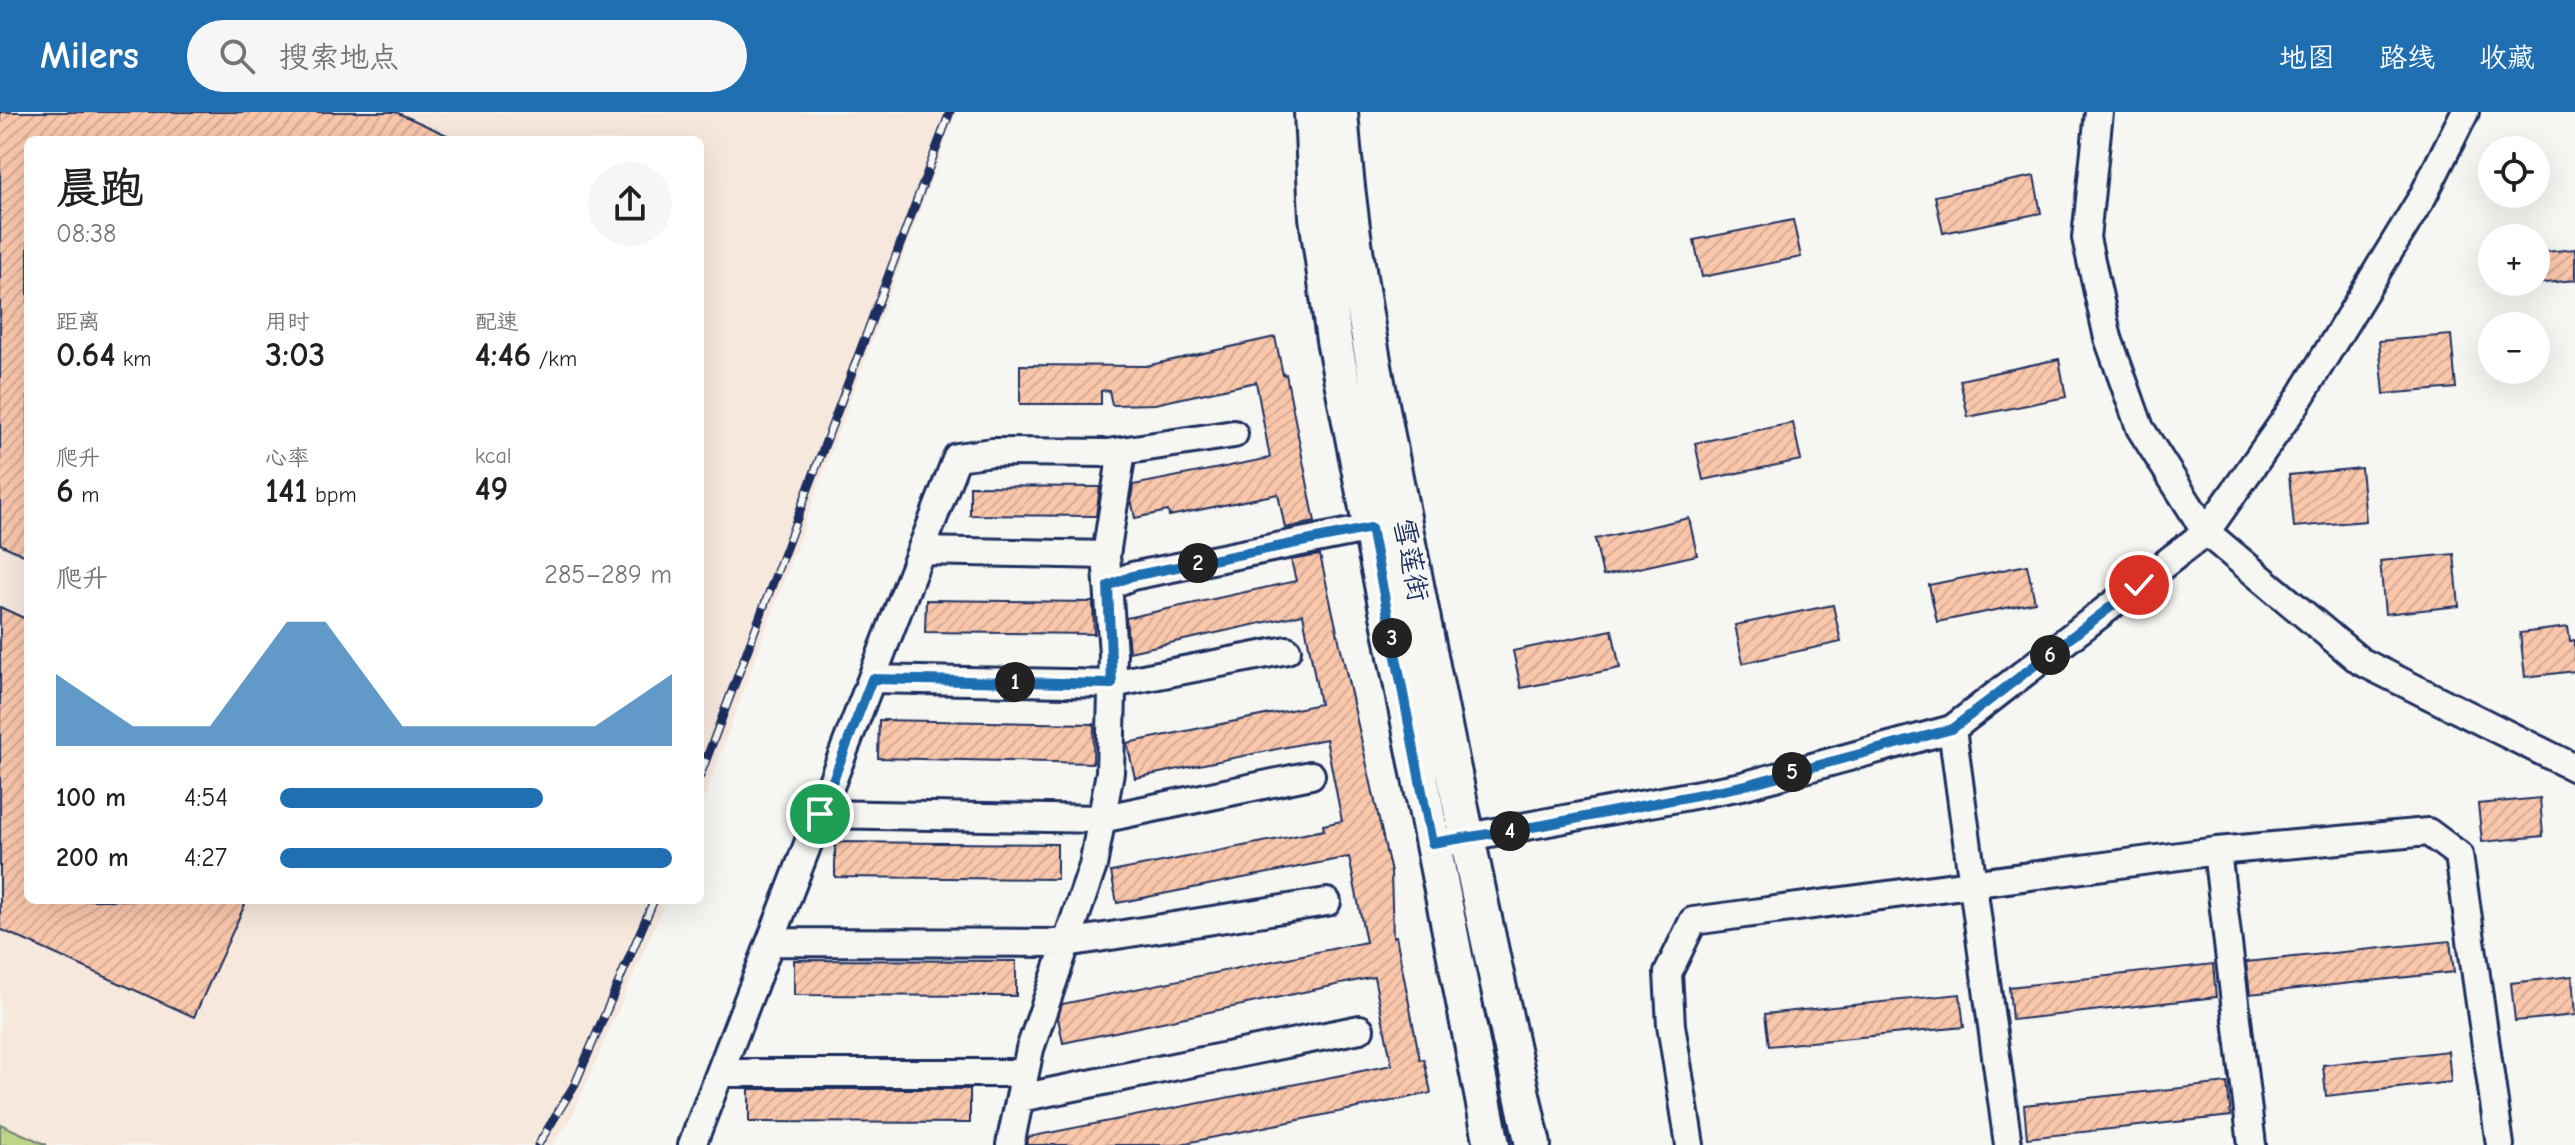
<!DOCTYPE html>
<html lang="zh">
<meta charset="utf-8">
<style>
:root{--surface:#fff;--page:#f6f6f6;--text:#202124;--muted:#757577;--accent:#1f6fb2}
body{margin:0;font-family:"Comic Neue","LXGW WenKai TC",sans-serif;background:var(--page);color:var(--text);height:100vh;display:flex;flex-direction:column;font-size:30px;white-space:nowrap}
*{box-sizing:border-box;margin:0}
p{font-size:26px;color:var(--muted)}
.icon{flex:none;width:44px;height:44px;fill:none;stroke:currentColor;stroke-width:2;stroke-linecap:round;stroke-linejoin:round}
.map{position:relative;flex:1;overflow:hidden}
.panel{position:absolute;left:24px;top:24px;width:680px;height:768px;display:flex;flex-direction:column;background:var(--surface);border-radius:12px;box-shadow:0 8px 32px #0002}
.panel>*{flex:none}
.tools{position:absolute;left:2478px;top:24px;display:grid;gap:16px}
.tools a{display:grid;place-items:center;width:72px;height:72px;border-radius:50%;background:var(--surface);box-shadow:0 8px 32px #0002;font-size:40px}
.pin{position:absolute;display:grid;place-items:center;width:68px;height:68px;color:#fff;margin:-34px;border:4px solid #fff;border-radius:50%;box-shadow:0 2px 8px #0007}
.km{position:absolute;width:40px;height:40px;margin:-20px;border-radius:50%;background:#222;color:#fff;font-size:22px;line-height:40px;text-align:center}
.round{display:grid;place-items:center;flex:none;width:84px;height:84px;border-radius:42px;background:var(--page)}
.head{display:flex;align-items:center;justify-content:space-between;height:136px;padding:0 32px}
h1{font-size:44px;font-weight:600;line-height:60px}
.figures{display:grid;grid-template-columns:repeat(3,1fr);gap:12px;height:136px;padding:8px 32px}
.figures div{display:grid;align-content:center}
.figures b{font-size:34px;font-weight:600}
.figures small{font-size:22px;font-weight:400}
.figures p{font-size:22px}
.chart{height:224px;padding:16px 32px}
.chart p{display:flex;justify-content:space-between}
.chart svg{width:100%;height:144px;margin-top:8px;fill:var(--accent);opacity:.7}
ul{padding:0 32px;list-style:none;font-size:26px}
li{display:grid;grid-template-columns:128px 96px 1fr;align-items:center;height:60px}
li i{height:20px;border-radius:10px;background:var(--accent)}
header{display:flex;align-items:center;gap:48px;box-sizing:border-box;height:112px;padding:0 40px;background:var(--accent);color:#fff}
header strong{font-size:38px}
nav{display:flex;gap:44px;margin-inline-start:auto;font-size:28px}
.search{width:560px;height:72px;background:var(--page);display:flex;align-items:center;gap:20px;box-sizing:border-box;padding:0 28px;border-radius:44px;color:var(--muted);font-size:30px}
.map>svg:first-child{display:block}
.built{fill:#f7e8dd}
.park{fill:url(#park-crowns);stroke:#6e8274;stroke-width:2}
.building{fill:url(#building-hatch);stroke:#1b2f5e;stroke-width:2}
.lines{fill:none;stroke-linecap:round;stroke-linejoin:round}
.minor-casing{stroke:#1b2f5e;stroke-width:32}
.major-casing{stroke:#1b2f5e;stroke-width:40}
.minor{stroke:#f6f6f2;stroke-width:26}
.major{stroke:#f6f6f2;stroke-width:34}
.rail-casing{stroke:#1b2f5e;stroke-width:9}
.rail{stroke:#f6f6f2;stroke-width:6;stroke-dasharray:18;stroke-linecap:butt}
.route-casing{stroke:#fff;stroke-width:16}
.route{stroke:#1f6fb2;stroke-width:10}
.labels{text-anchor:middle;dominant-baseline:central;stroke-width:7;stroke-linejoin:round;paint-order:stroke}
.street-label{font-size:28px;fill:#1b2f5e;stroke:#f6f6f2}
</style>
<header>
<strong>Milers</strong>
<div class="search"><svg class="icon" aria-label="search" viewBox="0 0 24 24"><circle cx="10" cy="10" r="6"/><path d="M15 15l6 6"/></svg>搜索地点</div>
<nav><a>地图</a><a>路线</a><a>收藏</a></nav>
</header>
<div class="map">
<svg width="2575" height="1033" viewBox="0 0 2575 1033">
<defs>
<pattern id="park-crowns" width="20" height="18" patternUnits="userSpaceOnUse" patternTransform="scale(2)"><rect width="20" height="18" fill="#c1d58a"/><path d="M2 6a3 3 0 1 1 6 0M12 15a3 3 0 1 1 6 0" fill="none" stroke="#a5b77a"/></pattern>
<pattern id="building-hatch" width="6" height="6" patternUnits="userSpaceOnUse" patternTransform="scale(2)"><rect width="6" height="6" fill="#fac7ab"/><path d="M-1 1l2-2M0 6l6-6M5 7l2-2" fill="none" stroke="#d6ab96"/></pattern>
</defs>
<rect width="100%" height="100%" fill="#f6f6f2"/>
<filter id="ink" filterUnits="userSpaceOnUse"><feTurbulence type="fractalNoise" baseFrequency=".0125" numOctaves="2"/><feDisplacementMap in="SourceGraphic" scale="16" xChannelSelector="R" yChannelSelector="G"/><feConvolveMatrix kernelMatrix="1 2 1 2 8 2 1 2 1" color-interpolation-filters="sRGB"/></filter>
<g filter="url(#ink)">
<!-- built -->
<path class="built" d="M0,0H956L700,697V28H28V788H666L571,1007L552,1033H0Z"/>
<!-- park -->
<path class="park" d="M0,1012L47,1033H0Z"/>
<!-- building -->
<path class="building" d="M0,0H396L458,28H28V445L0,432Z
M2034,64L2041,101L1943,121L1935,84Z
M1793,108L1801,145L1702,165L1694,128Z
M2575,137V168L2536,172V141Z
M2451,223L2456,276L2384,282L2379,229Z
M1275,225L1283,263L1286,262L1315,410L1285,416L1278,382L1169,404L1168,399L1135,406L1131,387L1133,373L1270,346L1256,270L1155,292L1112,293L1109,278L1101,279V292H1020V253L1146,254Z
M2059,247L2066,285L1968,305L1960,268Z
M1793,311L1801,348L1703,368L1695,331Z
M2361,356L2366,409L2294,415L2289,363Z
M970,374L1100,375L1096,404L970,403Z
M1689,406L1697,443L1603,464L1595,427Z
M2454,442L2459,494L2385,502L2380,449Z
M1320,443L1391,761L1393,825L1396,824L1420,948L1424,947L1431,981L1176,1033H1026L1028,1025L1392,953L1374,865L1063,931L1058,906L1062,892L1366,830L1349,745L1117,791L1111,760L1324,718L1323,713L1342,709L1326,627L1135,666L1127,631L1320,592L1303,502L1129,540L1126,506L1296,469L1291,448Z
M2027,453L2035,490L1937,510L1929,473Z
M926,488L1093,490L1094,522L925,520Z
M1833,493L1841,530L1743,551L1735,513Z
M0,495L28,508V788H247L194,905L0,817Z
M2568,515L2570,529L2575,528V559L2525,565L2520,521Z
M1612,518L1620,556L1521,576L1513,539Z
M879,608L1094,612L1093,651L878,646Z
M2540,686L2543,724L2482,730L2478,692Z
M835,730L1057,732V767L835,765Z
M2450,829L2454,860L2250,882L2246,850Z
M794,848L1016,849V884L794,883Z
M2213,852L2216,885L2012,908L2009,875Z
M2572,864L2575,903L2515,909L2511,871Z
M1960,882L1964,915L1769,934L1765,902Z
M2448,939L2451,970L2326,984L2323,953Z
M2227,971L2231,1004L2027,1026L2024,993Z
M749,977H970V1011L749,1010Z"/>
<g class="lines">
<defs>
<path id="minor" d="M2099,0L2086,126L2108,226L2140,316L2206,420L2360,549L2575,656
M921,439L1106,443
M1108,474L1132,464L1371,416
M872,567L1112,572L1287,538
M1952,617L2008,1033
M820,702L1101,707L1311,663
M1452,728L1742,674L1952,617L2206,420L2294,295L2423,84L2465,0
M2217,739L2252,1033
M771,830L1066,831L1327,790
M720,961H1025
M1020,986L1360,917
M692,1033L957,345L993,340L1108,341L1234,322
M1010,1033L1030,937L1093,754L1110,660L1113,542L1106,443L1122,339
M1690,1033L1671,913L1668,861L1693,809L2217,739L2428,720L2459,743L2500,1033"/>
<path id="major" d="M1312,0L1317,105L1334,228L1492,1033
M1340,0C1351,153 1382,297 1411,447C1449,643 1490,838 1533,1033"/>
</defs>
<!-- minor casing -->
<use href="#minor" class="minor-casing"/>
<!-- major casing -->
<use href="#major" class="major-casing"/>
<!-- minor -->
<use href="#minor" class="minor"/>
<!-- major -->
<use href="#major" class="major"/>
<defs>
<path id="rail" d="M700,664L950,0
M538,1033L575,972L654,788"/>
</defs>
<!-- rail casing -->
<use href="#rail" class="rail-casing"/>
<!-- rail -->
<use href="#rail" class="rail"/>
</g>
</g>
<g class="lines" filter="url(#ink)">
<defs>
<path id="route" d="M820,702L872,567L1112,572L1108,474L1132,464L1371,416L1432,731L1544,713L1742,674L1952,617L2139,473"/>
</defs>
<!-- route casing -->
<use href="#route" class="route-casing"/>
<!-- route -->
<use href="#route" class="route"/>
</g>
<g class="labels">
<!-- street labels -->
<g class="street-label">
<text transform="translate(1411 448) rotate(79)">雪莲街</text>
</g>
</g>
</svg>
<div class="tools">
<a><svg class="icon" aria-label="locate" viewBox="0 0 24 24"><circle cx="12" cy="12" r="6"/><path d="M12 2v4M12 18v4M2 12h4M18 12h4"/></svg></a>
<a>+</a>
<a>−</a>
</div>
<div class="pin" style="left:820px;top:702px;background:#1e9e55"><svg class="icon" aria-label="arrive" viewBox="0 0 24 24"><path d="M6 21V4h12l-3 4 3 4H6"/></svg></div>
<div class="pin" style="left:2139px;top:473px;background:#d93025"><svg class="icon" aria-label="check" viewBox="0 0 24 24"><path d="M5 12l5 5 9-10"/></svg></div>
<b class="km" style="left:1015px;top:570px">1</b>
<b class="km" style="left:1198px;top:451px">2</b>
<b class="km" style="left:1392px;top:526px">3</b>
<b class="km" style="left:1510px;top:719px">4</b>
<b class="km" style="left:1792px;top:660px">5</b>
<b class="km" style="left:2050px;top:543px">6</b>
<section class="panel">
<div class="head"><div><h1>晨跑</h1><p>08:38</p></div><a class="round"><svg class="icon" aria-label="share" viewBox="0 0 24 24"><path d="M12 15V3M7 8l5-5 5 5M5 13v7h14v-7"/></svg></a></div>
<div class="figures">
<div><p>距离</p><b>0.64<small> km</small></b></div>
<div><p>用时</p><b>3:03</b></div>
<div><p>配速</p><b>4:46<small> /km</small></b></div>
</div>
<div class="figures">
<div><p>爬升</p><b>6<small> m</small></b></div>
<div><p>心率</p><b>141<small> bpm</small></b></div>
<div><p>kcal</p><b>49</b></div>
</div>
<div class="chart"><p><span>爬升</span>285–289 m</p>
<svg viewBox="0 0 160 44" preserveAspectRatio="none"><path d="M0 44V22L10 30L20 38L30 38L40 38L50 22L60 6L70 6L80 22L90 38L100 38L110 38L120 38L130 38L140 38L150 30L160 22V44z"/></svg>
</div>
<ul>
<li><b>100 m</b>4:54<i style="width:67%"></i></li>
<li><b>200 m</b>4:27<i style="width:100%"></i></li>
</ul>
</section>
</div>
